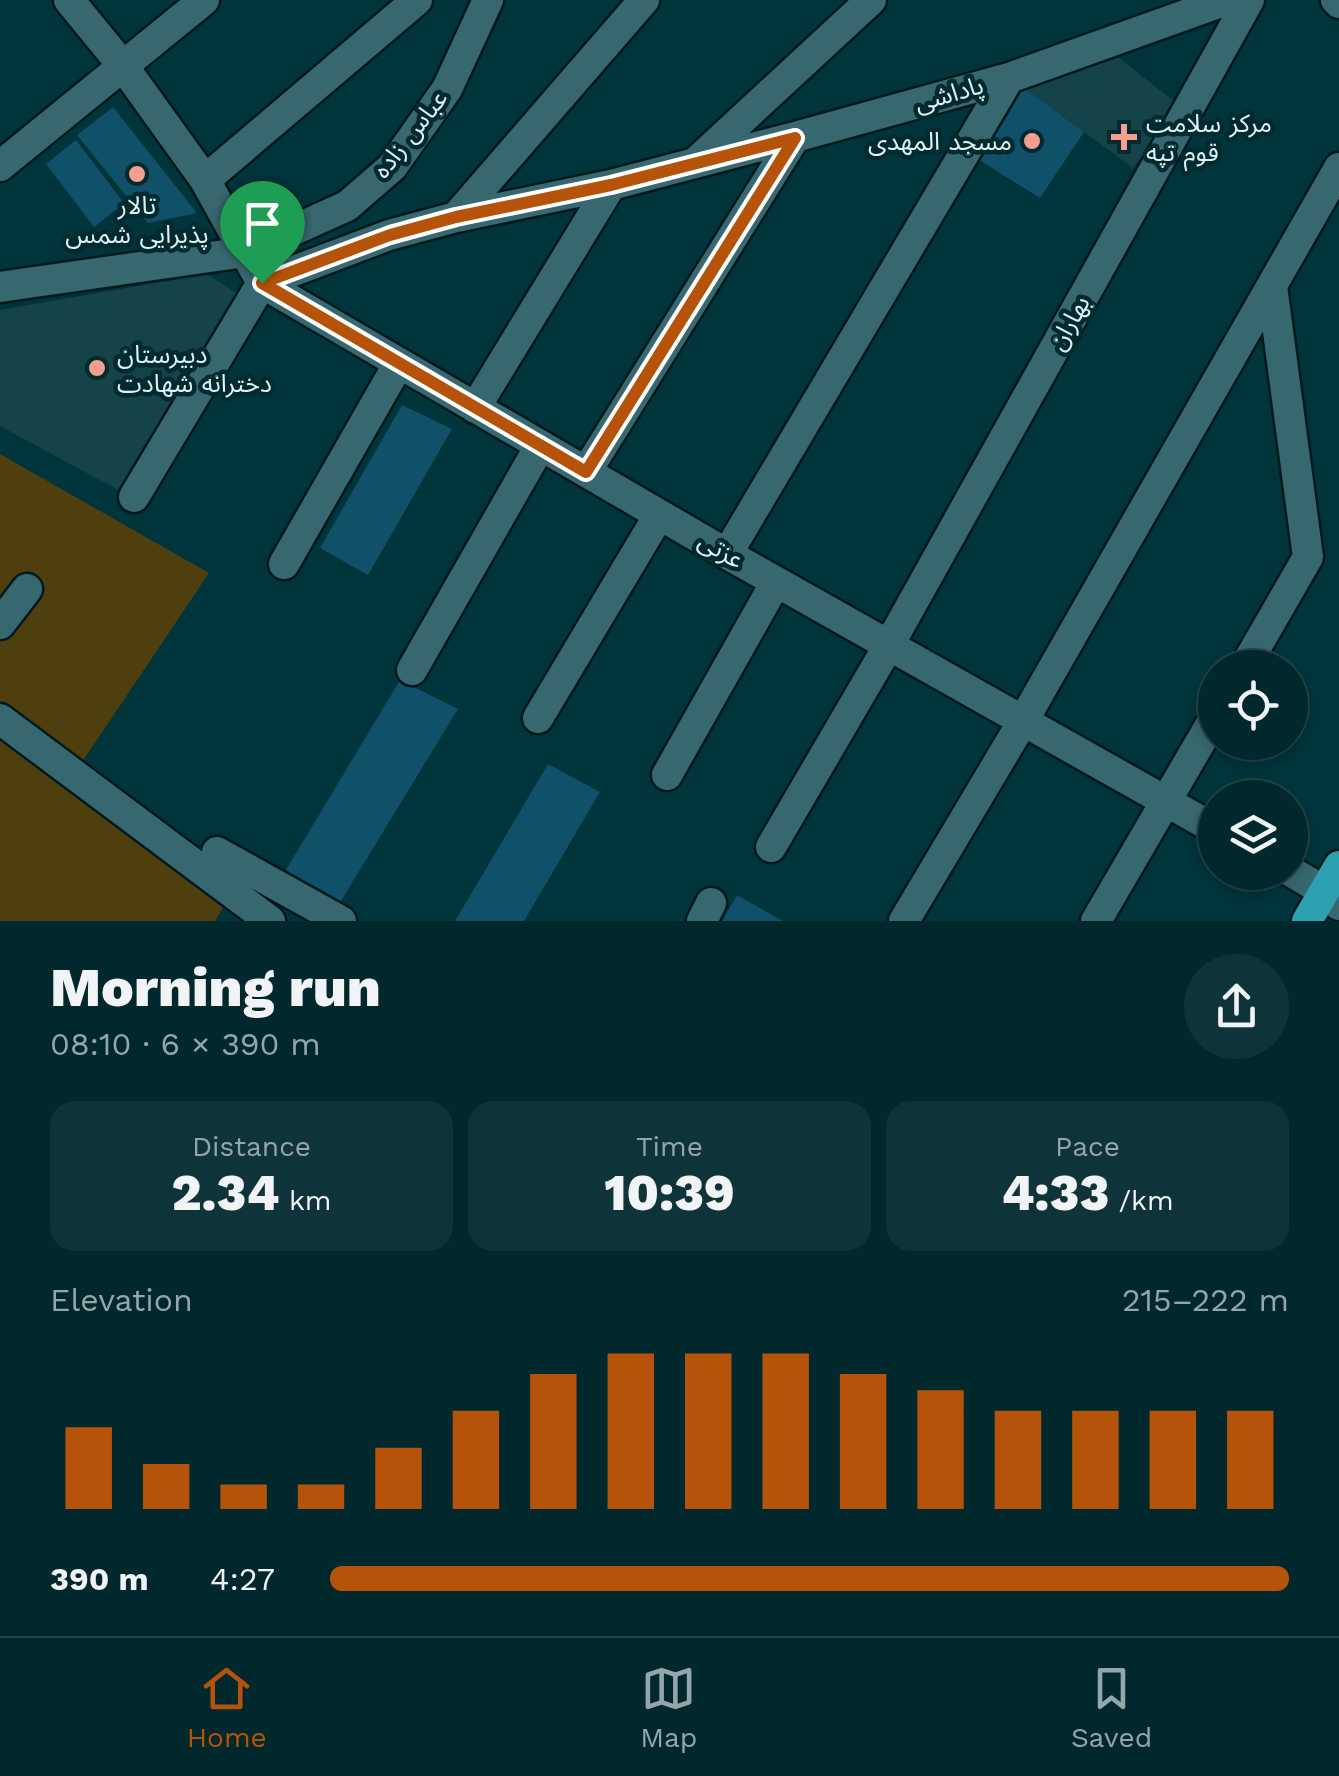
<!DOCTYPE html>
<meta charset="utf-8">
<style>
:root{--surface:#00282d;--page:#0e3439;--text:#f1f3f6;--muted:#95a6aa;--line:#224449;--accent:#b45309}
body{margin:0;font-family:"Work Sans","Noto Sans Arabic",sans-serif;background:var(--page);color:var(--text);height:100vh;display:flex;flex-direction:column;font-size:38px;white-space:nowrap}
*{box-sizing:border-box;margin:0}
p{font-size:32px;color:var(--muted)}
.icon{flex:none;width:55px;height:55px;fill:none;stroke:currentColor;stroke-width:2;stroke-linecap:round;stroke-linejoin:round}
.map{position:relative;height:921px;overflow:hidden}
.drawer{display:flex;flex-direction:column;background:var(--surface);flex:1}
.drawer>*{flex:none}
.buttons{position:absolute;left:1198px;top:650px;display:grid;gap:20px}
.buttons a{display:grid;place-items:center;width:110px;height:110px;border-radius:50%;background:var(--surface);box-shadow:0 5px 15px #0003,0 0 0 2px var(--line);font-size:50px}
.pin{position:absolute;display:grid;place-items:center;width:85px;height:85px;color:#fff;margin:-102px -42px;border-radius:50% 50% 50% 0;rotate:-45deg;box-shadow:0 0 10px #0007}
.pin .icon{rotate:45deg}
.round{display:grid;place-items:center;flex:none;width:105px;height:105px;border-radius:52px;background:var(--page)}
.overview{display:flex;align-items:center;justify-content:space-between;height:170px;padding:0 50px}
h1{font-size:55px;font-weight:800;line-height:75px}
.metrics{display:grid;grid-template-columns:repeat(3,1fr);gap:15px;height:170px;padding:10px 50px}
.metrics div{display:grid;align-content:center;border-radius:25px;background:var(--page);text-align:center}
.metrics b{font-size:50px;font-weight:800}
.metrics small{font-size:28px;font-weight:400}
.metrics p{font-size:28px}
.chart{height:280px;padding:20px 50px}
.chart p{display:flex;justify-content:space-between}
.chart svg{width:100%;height:180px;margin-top:10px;stroke:var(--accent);stroke-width:6}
ul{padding:0 50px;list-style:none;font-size:32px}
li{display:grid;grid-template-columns:160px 120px 1fr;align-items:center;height:75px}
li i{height:25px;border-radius:12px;background:var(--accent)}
.tab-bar{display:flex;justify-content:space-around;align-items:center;height:140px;border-top:2px solid var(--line);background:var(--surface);font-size:28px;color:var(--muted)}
.tab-bar a{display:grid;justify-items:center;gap:5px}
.tab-bar .active{color:var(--accent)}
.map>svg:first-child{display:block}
.built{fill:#14434a}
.green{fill:#503f0e}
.building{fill:#105068}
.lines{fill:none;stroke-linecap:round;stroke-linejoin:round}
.minor-casing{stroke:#021a1e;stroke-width:35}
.major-casing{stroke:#021a1e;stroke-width:35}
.minor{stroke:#38686f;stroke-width:30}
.major{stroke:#2ea1b0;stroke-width:30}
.route-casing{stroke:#fff;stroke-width:20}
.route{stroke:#b45309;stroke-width:12}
.poi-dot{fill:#f59d8f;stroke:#032a2f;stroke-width:4}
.labels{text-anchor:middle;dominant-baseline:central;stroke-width:9;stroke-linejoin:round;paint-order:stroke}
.street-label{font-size:25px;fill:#dbf3f7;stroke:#032a2f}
.poi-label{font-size:25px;fill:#dbf3f7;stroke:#032a2f;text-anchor:start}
</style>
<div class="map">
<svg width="1339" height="921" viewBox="0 0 1339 921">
<rect width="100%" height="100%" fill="#00353c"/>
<!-- built -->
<path class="built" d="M1119,58L1180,106L1133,168L1022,86Z
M207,274L238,294L118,490L0,426V310Z"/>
<!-- green -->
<path class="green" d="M0,454L209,573L70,780L236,885L215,921H0Z"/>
<!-- building -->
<path class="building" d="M1022,86L1084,132L1040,198L976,158Z
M113,107L197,213L148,223L77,135Z
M76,140L124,203L94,227L46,164Z
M402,405L452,429L368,575L320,548Z
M400,680L458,709L333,914L278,883Z
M548,764L600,792L524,921H455Z
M737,895L783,921H722Z"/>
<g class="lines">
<defs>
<path id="minor" d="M69,0L123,66L205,180L262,283L727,554L1215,829
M1336,0L1339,3
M697,161L871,0
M0,166L204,0
M205,180L417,0
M456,217L644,0
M0,287L245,252L347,206L392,167L447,89L488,0
M475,408L611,185
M586,472L795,137
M134,497L262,283L389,235L456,217L611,185L795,137L1009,78L1227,0
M727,554L1009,78
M284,564L399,363
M0,624L27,589
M1244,668L1308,557L1272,286
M412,670L540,446
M538,718L659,515
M0,719L270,921
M667,775L776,582
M771,847L889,645L1249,0
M217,852L341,921
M1290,871L1324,891L1339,905
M702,921L711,903
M904,921L1023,721L1339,168
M1096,921L1215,717"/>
<path id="major" d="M1307,921L1339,866"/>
</defs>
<!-- minor casing -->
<use href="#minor" class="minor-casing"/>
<!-- major casing -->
<use href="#major" class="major-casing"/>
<!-- minor -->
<use href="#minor" class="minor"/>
<!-- major -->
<use href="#major" class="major"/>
</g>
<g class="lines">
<defs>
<path id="route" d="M795,138L586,472L262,283L390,235L456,217L611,185Z"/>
</defs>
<!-- route casing -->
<use href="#route" class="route-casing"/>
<!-- route -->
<use href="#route" class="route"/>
</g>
<!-- markers -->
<g class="poi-dot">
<path d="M1119 122h10v10h10v10h-10v10h-10v-10h-10v-10h10z"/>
<circle cx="1032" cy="141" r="10"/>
<circle cx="137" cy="174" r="10"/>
<circle cx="97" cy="368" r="10"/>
</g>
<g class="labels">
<!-- street labels -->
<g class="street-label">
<text transform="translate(949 94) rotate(-16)">پاداشی</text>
<text transform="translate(410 134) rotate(-52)">عباس زاده</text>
<text transform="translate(1069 323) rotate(-61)">بهاران</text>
<text transform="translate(721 550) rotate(30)">عزتی</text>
</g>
<!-- poi labels -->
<g class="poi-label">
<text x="1146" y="123">مرکز سلامت<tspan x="1146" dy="29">قوم تپه</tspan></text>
<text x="1012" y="141" text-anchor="end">مسجد المهدی</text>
<text x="137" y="205" text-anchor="middle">تالار<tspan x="137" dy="29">پذیرایی شمس</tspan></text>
<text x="117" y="354">دبیرستان<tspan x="117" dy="29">دخترانه شهادت</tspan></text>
</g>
</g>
</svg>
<div class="buttons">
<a><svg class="icon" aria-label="locate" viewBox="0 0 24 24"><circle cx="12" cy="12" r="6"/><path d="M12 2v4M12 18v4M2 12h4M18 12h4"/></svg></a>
<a><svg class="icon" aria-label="layers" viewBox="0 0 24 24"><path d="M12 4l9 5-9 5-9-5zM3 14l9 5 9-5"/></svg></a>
</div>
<div class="pin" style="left:262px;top:283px;background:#1e9e55"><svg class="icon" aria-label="arrive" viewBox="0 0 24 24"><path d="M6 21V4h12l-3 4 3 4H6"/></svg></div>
</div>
<section class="drawer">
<div class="overview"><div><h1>Morning run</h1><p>08:10 · 6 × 390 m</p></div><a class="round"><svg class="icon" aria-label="share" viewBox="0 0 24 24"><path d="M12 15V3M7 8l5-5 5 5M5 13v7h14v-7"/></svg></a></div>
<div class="metrics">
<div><p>Distance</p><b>2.34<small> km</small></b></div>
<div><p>Time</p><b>10:39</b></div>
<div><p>Pace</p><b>4:33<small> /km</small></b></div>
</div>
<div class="chart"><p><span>Elevation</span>215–222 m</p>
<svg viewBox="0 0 160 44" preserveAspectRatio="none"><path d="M5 44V24M15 44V33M25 44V38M35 44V38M45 44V29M55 44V20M65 44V11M75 44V6M85 44V6M95 44V6M105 44V11M115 44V15M125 44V20M135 44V20M145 44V20M155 44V20"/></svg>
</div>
<ul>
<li><b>390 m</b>4:27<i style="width:100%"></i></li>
</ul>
</section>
<nav class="tab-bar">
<a class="active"><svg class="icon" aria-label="home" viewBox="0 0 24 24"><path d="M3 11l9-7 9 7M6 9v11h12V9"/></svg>Home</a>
<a><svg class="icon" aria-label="map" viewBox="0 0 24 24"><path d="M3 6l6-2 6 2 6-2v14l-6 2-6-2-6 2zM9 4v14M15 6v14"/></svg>Map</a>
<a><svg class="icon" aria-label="saved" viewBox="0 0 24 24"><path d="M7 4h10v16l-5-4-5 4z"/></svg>Saved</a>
</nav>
